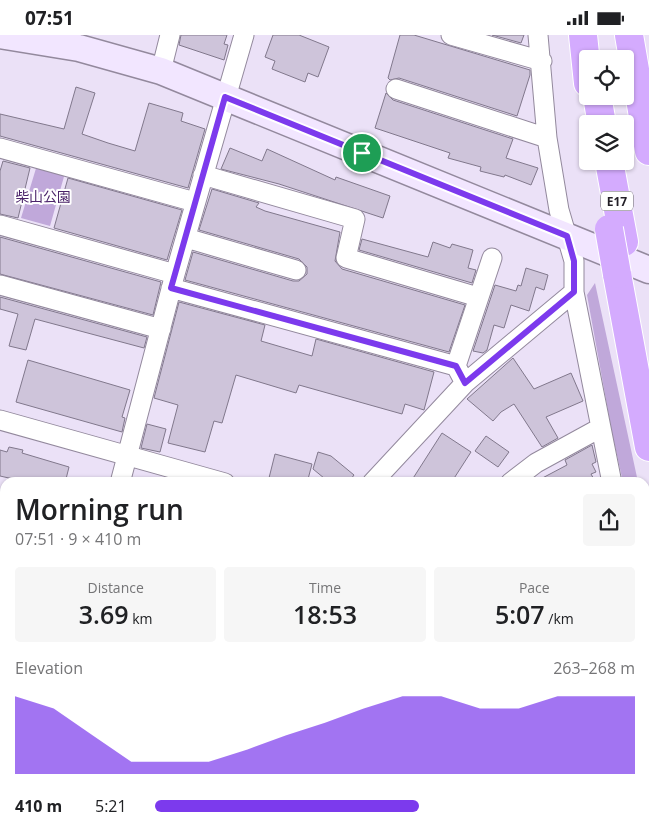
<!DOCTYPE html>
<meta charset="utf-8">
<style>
:root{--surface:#fff;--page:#f6f6f6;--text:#202124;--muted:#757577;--accent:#7c3aed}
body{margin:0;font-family:"Open Sans","Noto Sans JP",sans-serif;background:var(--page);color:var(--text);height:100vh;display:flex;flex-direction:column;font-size:19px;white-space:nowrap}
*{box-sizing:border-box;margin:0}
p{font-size:16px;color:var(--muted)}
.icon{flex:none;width:28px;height:28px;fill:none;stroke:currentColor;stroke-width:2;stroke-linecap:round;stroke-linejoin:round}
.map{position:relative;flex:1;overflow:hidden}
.drawer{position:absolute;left:0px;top:442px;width:650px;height:359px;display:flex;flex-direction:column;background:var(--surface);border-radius:15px 15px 0 0;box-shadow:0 1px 4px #0004}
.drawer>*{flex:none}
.fabs{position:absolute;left:579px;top:15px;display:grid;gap:10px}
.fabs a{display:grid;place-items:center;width:55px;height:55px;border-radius:5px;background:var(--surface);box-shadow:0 1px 4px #0004;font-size:25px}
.pin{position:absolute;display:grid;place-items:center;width:42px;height:42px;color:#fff;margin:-21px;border:2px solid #fff;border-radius:50%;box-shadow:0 1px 5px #0007}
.round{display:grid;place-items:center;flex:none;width:52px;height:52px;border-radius:5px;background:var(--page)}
.head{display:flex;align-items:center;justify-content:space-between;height:85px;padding:0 15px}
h1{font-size:28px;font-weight:600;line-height:38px}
.stats{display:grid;grid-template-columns:repeat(3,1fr);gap:8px;height:85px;padding:5px 15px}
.stats div{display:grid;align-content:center;border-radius:5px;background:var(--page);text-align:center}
.stats b{font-size:25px;font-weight:600}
.stats small{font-size:14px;font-weight:400}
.stats p{font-size:14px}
.chart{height:140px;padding:10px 15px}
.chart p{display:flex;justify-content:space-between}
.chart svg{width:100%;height:90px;margin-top:5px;fill:var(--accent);opacity:.7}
ul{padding:0 15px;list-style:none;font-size:16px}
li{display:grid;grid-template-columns:80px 60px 1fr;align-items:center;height:38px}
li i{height:12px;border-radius:6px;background:var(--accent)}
.status{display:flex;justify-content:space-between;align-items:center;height:35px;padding:0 25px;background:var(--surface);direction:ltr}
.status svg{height:14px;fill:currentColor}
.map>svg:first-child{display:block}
.green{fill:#c0a8da}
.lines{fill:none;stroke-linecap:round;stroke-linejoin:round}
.stream{stroke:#9d80ba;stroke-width:5}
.building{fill:#cec4da;stroke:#81788c}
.street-casing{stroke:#93899d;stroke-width:21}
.secondary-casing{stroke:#93899d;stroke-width:29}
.highway-casing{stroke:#fff;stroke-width:30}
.street{stroke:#fff;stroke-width:19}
.secondary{stroke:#f2e6ff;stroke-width:26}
.highway{stroke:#d4abfe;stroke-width:28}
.highway-bridge-casing{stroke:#fff;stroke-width:30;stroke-linecap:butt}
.highway-bridge{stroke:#d4abfe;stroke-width:28}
.route-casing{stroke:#fff;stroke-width:10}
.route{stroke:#7c3aed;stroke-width:6}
.labels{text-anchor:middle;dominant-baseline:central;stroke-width:4;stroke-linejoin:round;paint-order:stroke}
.shield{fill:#fff;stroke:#646267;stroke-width:1}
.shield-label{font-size:12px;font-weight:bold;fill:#221e26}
.park-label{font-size:14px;fill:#4b246a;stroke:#fff}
</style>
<div class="status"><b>07:51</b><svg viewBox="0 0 49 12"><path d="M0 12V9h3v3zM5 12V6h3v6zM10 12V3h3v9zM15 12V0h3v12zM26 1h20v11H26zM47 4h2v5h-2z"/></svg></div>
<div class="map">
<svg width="649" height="801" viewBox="0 0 649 801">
<rect width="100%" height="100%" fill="#ebe1f7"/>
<!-- green -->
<path class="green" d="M37,130L65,138L50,191L21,183Z
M595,248L638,447H623L612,398L587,260Z
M645,487L649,513V656L645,674V627L648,593L645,551Z
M649,754V801H623L624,796H645V759Z"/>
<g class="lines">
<!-- stream -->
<path class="stream" d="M431,801L432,796"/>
</g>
<!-- building -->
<path class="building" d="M181,0H227L224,9L228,10L224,25L179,10Z
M273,0H299L329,12L318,42L308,38L305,47L272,34L275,26L265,22Z
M400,0H414L530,35V40L517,81L399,43L390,45L388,43Z
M492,0H524L521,8Z
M76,52L95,58L82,99L108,108L135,116L149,68L183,78L181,86L205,94L188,153L0,101V79L64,94Z
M386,58L393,65L513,104L506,123L538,133L531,150L505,140L504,142L480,136L481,132L448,123L450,118L375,93Z
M230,113L262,126L267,114L335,145L336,142L390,161L383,183L279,149L221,134Z
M3,126L30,133L18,183L0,179V136Z
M68,143L182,175L167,225L54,193Z
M212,154L259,168L256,172L265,176L340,197L335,226L342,234L465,270L449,317L185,245L193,217L293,246H299L307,239V232L299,224L199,195Z
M0,202L161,247L153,280L0,239Z
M362,204L428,222L433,207L450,213L452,209L473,215L468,233L476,235L472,248L359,215Z
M526,233L548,240L544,255L536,252L529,276L511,270L504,293L494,290L487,315L483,318L473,316L495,250L516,256L518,250L521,251Z
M0,262L147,302L144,313L35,284L26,315L9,311L18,279L0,274Z
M179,267L265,290L261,306L312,321L316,304L434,337L424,375L405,369L402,379L299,350L296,358L236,340L222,388L214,386L205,417L168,408L178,370L154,363Z
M513,323L534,354L571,338L583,366L546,382L558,403L542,412L514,369L501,377L493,386L467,364Z
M28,325L130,355L122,382L125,383L122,397L16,367Z
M147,389L166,394L160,417L141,413Z
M442,398L471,417L451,448H410Z
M486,401L509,417L498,432L475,416Z
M592,410L596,427L592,429L596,437L591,439L596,448H533L567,430L565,425Z
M9,412L23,415L22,418L69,432L65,448H31L0,441V415L7,417Z
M318,417L331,421L354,440L348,448H330L313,434Z
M275,419L312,429L307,448H285L269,443Z"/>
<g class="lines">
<defs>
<path id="street" d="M451,0L542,26
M538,0L547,103L559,175L574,226V257L612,448
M161,36L170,0
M396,54L547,103
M0,113L195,167
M203,140L355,184L346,223L478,262
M0,190L175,239
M186,203L296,235
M0,250L161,294
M171,253L456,331L465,348
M456,331L492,223
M0,385L225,448
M120,448L175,239L244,0
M372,448L465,348L574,257
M510,448L536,428L600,393
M0,693L5,695
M130,796L146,801
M22,801L23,796
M167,801L169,796
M247,801L248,796
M308,801L310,796
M367,801L369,796
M452,801L454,796
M567,801L570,796"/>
<path id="secondary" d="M0,0L79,13L161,36L649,235"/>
<path id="highway" d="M583,0L588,48
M629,0L649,116
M597,61L602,89
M609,126L624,207
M617,239L649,412
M645,729L649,718
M609,801L612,796"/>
</defs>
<!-- street casing -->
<use href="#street" class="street-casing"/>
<!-- secondary casing -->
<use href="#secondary" class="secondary-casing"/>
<!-- highway casing -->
<use href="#highway" class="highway-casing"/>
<!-- street -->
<use href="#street" class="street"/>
<!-- secondary -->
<use href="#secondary" class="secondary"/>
<!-- highway -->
<use href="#highway" class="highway"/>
<defs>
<path id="highway-bridge" d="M609,194L617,239"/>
</defs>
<!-- highway-bridge casing -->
<use href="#highway-bridge" class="highway-bridge-casing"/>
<!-- highway-bridge -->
<use href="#highway-bridge" class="highway-bridge"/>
</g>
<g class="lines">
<defs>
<path id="route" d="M225,62L567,201L574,226V257L465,348L456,331L171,253Z"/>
</defs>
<!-- route casing -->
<use href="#route" class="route-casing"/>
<!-- route -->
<use href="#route" class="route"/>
</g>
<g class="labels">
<!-- shield labels -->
<rect class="shield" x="601" y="156.5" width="32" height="19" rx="4"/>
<g class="shield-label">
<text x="617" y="166">E17</text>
</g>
<!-- park labels -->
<g class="park-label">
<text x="43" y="161">柴山公園</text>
</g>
</g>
</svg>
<div class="fabs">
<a><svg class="icon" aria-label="locate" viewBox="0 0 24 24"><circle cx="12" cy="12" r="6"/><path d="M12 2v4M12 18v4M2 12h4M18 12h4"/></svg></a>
<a><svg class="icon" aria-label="layers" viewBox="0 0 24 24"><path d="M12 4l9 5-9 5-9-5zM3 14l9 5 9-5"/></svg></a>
</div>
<div class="pin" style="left:362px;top:118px;background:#1e9e55"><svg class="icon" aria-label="arrive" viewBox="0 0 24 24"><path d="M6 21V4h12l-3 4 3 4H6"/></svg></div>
<section class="drawer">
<div class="head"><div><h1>Morning run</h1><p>07:51 · 9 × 410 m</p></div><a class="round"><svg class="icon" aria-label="share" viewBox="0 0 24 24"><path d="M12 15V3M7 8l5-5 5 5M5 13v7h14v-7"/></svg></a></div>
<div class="stats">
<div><p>Distance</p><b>3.69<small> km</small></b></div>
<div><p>Time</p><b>18:53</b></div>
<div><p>Pace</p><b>5:07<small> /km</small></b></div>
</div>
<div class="chart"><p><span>Elevation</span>263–268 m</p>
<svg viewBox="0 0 160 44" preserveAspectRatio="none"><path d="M0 44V6L10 12L20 25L30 38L40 38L50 38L60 32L70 25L80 19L90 12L100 6L110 6L120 12L130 12L140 6L150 6L160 6V44z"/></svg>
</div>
<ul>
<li><b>410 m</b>5:21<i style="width:55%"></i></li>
</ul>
</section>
</div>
